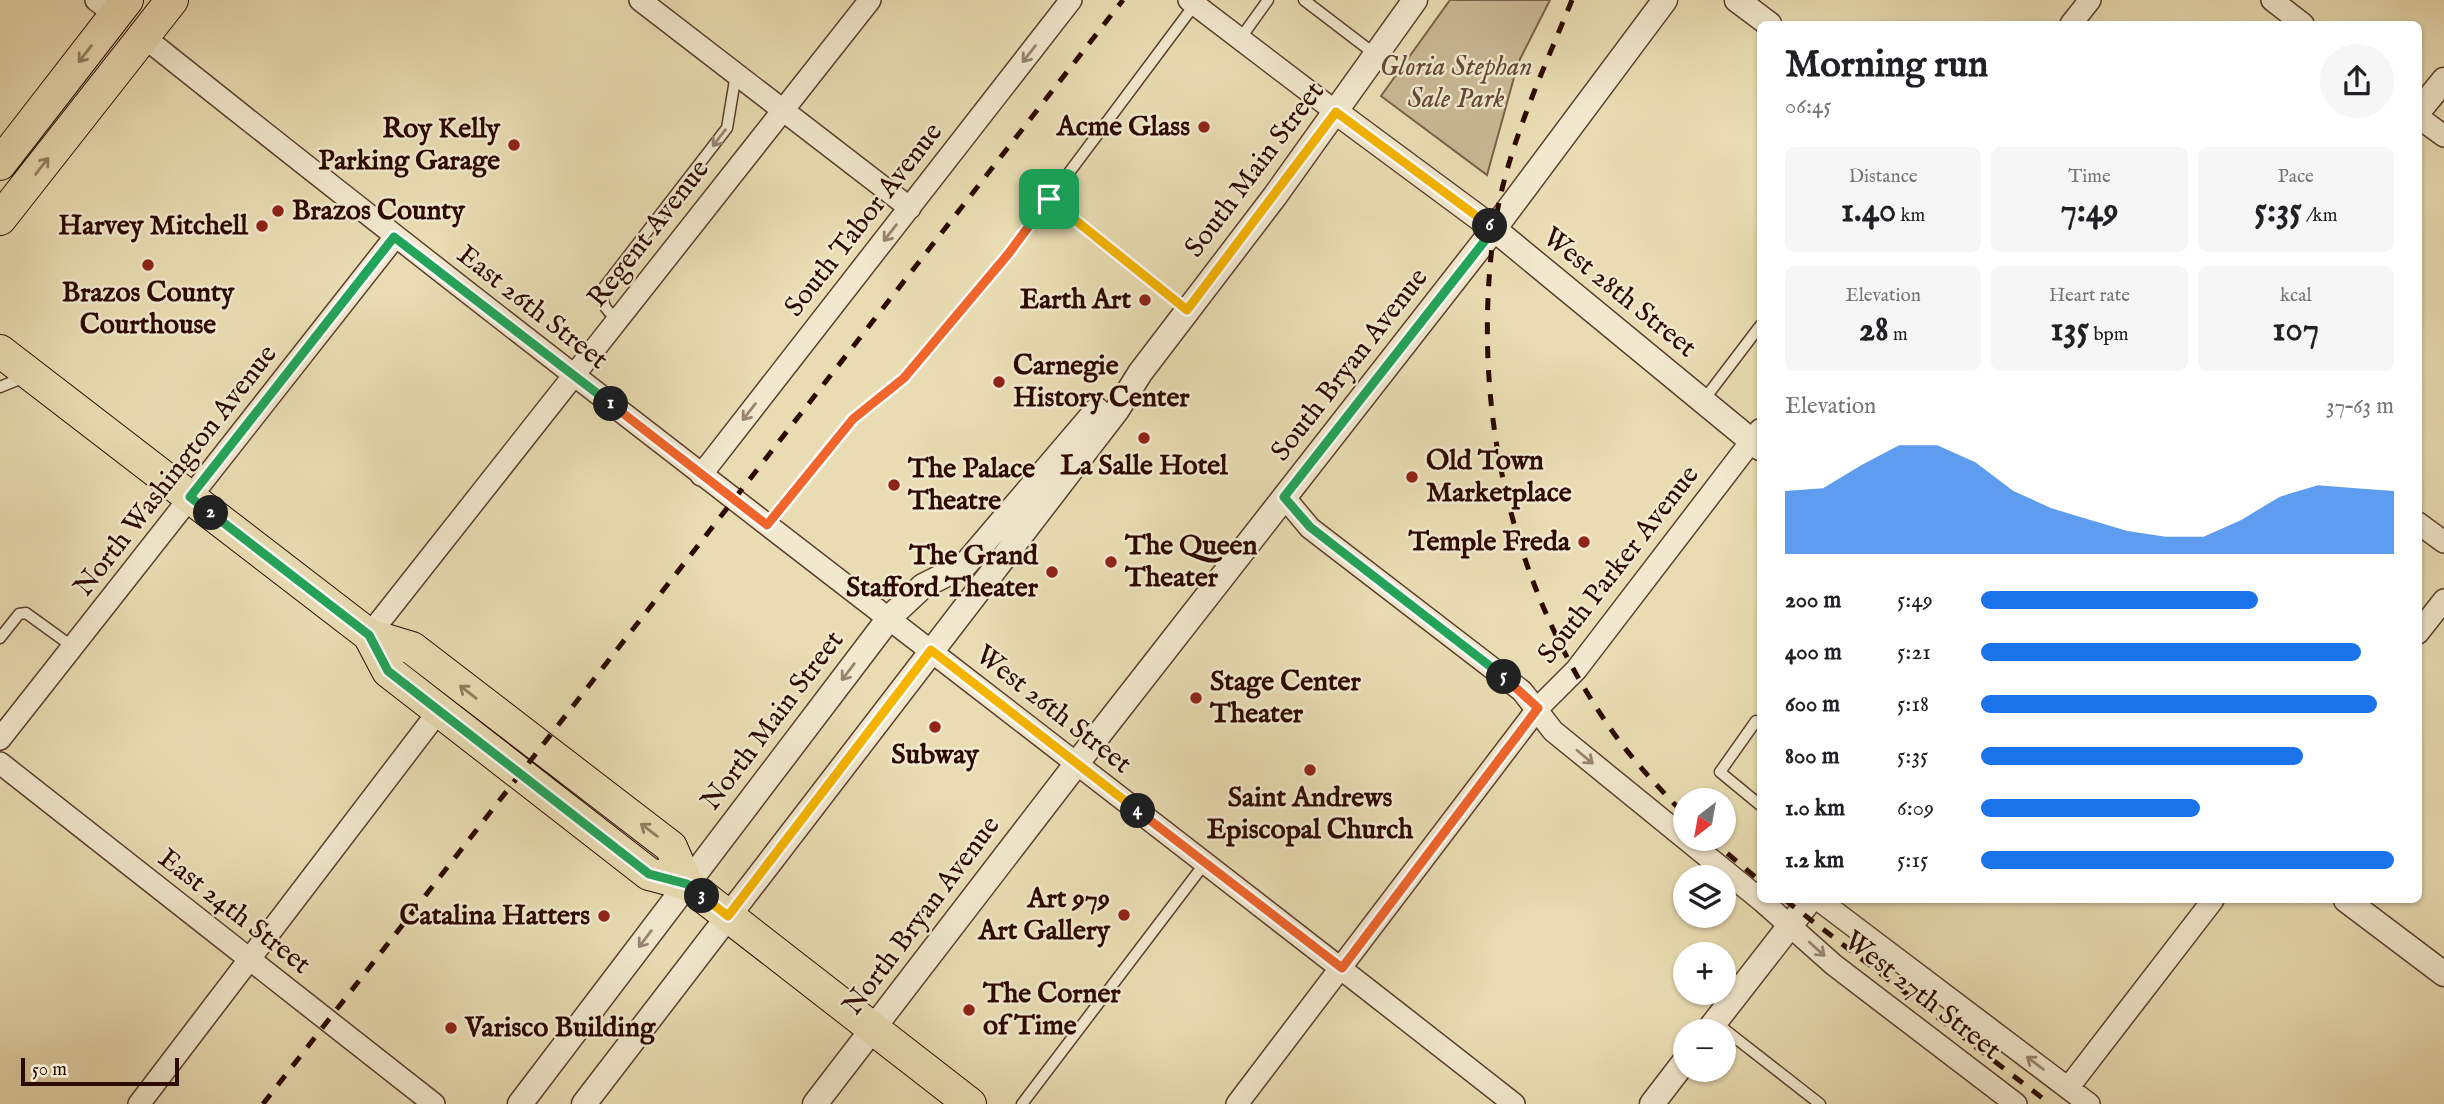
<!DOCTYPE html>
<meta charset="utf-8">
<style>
:root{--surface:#fff;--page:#f6f6f6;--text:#202124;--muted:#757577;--accent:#1a73e8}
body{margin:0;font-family:"IM FELL English",serif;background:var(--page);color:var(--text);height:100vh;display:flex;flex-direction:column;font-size:26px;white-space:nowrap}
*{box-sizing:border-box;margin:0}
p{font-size:23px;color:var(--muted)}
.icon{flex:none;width:38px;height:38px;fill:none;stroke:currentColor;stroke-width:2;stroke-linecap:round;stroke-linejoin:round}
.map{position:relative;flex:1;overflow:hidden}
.side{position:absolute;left:1757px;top:21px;width:665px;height:882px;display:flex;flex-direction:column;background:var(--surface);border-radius:10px;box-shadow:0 2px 5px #0004}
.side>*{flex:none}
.needle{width:46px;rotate:211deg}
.buttons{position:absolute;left:1673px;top:788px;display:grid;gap:14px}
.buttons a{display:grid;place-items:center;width:63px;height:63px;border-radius:50%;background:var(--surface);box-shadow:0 2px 5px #0004;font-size:35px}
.scale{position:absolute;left:21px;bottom:18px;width:158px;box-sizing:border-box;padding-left:7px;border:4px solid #2c0a01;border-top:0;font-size:19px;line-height:24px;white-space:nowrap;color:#2c0a01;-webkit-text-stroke:5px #f1e8cd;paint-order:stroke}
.pin{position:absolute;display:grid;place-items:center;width:60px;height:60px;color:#fff;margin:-30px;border-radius:14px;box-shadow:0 4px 10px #0006}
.km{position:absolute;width:35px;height:35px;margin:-18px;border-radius:50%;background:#222;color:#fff;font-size:19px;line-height:35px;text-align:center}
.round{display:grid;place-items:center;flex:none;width:74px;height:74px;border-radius:37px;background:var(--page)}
.overview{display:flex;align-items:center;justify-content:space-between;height:119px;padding:0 28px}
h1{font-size:38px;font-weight:700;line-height:52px}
.metrics{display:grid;grid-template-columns:repeat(3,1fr);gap:10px;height:119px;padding:7px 28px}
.metrics div{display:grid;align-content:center;border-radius:10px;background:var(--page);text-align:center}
.metrics b{font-size:35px;font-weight:700}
.metrics small{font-size:19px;font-weight:400}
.metrics p{font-size:19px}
.chart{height:196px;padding:14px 28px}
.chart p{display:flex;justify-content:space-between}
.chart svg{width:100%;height:126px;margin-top:7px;fill:var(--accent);opacity:.7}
ul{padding:0 28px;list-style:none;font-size:23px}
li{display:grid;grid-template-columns:112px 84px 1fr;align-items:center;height:52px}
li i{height:18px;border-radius:9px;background:var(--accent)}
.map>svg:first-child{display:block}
.green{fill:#c9b894;stroke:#7a614a;stroke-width:2}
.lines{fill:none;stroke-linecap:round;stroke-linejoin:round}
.service-casing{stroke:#5b3e2d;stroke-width:13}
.minor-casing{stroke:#5b3e2d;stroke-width:24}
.tertiary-casing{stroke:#5b3e2d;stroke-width:27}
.primary-casing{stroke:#2c0a01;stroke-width:34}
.service{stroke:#f1e8cd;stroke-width:10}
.minor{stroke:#f1e8cd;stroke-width:21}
.tertiary{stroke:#f1e8cd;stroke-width:24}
.primary{stroke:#e9dcb2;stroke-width:32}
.rail{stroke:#2c0a01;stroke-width:5;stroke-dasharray:12 12;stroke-linecap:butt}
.oneway{stroke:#947e62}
.oneway2{stroke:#988471}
.split-1-casing{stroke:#fff;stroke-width:14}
.split-2-casing{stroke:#fff;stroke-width:14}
.split-3-casing{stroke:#fff;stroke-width:14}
.split-4-casing{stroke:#fff;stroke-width:14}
.split-5-casing{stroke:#fff;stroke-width:14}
.split-6-casing{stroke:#fff;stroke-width:14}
.split-7-casing{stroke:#fff;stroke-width:14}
.split-1{stroke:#f0652b;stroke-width:9}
.split-2{stroke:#22a559;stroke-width:9}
.split-3{stroke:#22a559;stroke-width:9}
.split-4{stroke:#f5b400;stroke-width:9}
.split-5{stroke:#f0652b;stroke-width:9}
.split-6{stroke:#22a559;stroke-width:9}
.split-7{stroke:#f5b400;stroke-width:9}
.poi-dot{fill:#8f2418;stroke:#f1e8cd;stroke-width:2.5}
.labels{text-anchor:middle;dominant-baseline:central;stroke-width:5;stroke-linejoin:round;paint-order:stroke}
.park-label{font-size:28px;font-style:italic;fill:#634734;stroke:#f1e8cd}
.poi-label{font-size:28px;font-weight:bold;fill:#2c0a01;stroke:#f1e8cd;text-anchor:end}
.street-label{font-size:28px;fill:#2c0a01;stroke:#f1e8cd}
</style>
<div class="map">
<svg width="2444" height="1104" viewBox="0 0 2444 1104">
<rect width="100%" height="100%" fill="#e9dcb2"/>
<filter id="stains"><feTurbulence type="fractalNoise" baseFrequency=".00286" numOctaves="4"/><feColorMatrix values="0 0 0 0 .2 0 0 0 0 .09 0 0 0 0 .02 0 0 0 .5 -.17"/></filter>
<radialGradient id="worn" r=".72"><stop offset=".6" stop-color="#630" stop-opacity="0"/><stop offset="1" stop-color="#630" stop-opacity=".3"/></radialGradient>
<!-- green -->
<path class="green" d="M1450,0H1550L1518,63L1487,175L1381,96Z"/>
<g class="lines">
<defs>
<path id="service" d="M1304,0L1376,55
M1240,39L1268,0
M1049,199L1187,310
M617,319C604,309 600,302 605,286L727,128L736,74
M0,387L27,376
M1703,401L1760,326
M767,525L853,419L904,378L1009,253L1195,4
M0,638L19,614L26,613L73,647
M1760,722L1756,721L1720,772L1760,805
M1715,1022L1820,1104
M1022,1104L1205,863"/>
<path id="minor" d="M96,0L116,15
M640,0L910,208
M1189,0L1336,112
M2272,0L2303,24
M2071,24L2090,0
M144,37C596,398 1059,746 1514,1104
M2418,117L2444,136
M701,475L1071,0
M1284,497L1310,528L1522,691L1553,731L1762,901L1834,965L2016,1104
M2418,523L2444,542
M2418,633L2444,600
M369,635L870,0
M0,739L395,237
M0,763L434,1104
M1819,900L2089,1104
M2068,1088L2213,900
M139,1104L438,712
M1237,1104L1538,708L1576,670L1760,430"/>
<path id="tertiary" d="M1737,0L1769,24
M1336,112L1494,229L1760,448
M2418,112L2444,80
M2346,900L2444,974
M1708,1031L1810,900
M520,1104L890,617L923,586L965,565L1097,410
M584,1104L1117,410L1140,373L1275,196L1415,0
M815,1104L1101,732L1494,229L1665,0
M1652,1104L1685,1061"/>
<path id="primary" d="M0,164L127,0
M0,219L172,0
M0,351L369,635L412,648L671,847L687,884
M369,635L388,671L649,874L687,884L970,1104"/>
</defs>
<!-- service casing -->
<use href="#service" class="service-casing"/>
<!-- minor casing -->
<use href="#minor" class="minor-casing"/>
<!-- tertiary casing -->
<use href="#tertiary" class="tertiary-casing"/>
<!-- primary casing -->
<use href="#primary" class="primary-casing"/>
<!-- service -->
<use href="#service" class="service"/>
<!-- minor -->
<use href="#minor" class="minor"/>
<!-- tertiary -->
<use href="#tertiary" class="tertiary"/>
<!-- primary -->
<use href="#primary" class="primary"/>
<!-- rail -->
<path class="rail" d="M1572,0C1542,74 1505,151 1494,231C1470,407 1511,590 1615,735C1636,764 1661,790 1685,815
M1709,838L1760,881
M1785,900L2050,1104
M263,1104L1123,0"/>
</g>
<!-- one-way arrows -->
<defs><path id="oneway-shaft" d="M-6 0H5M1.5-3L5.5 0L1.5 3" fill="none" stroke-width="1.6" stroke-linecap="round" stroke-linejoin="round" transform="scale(1.75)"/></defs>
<g class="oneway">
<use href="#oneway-shaft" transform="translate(85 54) rotate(128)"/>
<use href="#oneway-shaft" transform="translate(42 166) rotate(-52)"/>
<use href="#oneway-shaft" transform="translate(468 692) rotate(-142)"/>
<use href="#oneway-shaft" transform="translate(649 830) rotate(-143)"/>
</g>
<g class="oneway2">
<use href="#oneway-shaft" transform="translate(1029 54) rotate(128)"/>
<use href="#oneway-shaft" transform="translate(719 138) rotate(128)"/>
<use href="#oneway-shaft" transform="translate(890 233) rotate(128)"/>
<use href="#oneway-shaft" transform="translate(749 412) rotate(128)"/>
<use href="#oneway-shaft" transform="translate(848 672) rotate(127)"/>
<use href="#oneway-shaft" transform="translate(1585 757) rotate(40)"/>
<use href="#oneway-shaft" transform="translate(645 939) rotate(127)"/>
<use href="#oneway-shaft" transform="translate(1817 949) rotate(42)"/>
<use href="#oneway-shaft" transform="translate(2035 1063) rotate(-143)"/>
</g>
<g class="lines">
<defs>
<path id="split-1" d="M611,404L767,525L853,419L904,378L1009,253L1049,199"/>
<path id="split-2" d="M211,513L190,497L394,237L611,404"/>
<path id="split-3" d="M211,513L369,635L388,671L649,874L687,884L702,896"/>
<path id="split-4" d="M702,896L728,916L931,650L1138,811"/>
<path id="split-5" d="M1138,811L1342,968L1538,708L1504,677"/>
<path id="split-6" d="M1490,226L1494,229L1284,497L1310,527L1504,677"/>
<path id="split-7" d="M1049,199L1187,310L1336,112L1490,226"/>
</defs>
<!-- split-1 casing -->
<use href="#split-1" class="split-1-casing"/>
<!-- split-2 casing -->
<use href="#split-2" class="split-2-casing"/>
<!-- split-3 casing -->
<use href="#split-3" class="split-3-casing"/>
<!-- split-4 casing -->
<use href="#split-4" class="split-4-casing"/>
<!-- split-5 casing -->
<use href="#split-5" class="split-5-casing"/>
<!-- split-6 casing -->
<use href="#split-6" class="split-6-casing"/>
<!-- split-7 casing -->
<use href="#split-7" class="split-7-casing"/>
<!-- split-1 -->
<use href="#split-1" class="split-1"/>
<!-- split-2 -->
<use href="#split-2" class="split-2"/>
<!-- split-3 -->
<use href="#split-3" class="split-3"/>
<!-- split-4 -->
<use href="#split-4" class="split-4"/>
<!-- split-5 -->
<use href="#split-5" class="split-5"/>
<!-- split-6 -->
<use href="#split-6" class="split-6"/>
<!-- split-7 -->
<use href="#split-7" class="split-7"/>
</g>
<!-- markers -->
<g class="poi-dot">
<circle cx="1204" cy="127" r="7"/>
<circle cx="514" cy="145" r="7"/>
<circle cx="278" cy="211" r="7"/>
<circle cx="262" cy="226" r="7"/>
<circle cx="148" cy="265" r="7"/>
<circle cx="1145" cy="300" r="7"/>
<circle cx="999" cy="382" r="7"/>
<circle cx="1144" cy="438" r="7"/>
<circle cx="1412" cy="477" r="7"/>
<circle cx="894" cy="485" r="7"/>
<circle cx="1584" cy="542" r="7"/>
<circle cx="1111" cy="562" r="7"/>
<circle cx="1052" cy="572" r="7"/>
<circle cx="1196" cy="698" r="7"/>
<circle cx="935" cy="727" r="7"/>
<circle cx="1310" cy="770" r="7"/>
<circle cx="1124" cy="915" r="7"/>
<circle cx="604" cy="916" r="7"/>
<circle cx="969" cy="1010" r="7"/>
<circle cx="451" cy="1028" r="7"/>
</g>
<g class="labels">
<!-- park labels -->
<g class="park-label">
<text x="1456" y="67">Gloria Stephan<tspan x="1456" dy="32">Sale Park</tspan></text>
</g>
<!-- poi labels -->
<g class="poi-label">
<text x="1190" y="127">Acme Glass</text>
<text x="500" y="129">Roy Kelly<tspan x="500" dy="32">Parking Garage</tspan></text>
<text x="292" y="211" text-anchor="start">Brazos County</text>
<text x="248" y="226">Harvey Mitchell</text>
<text x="148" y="293" text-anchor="middle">Brazos County<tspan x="148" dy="32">Courthouse</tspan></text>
<text x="1131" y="300">Earth Art</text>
<text x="1013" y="366" text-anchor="start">Carnegie<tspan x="1013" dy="32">History Center</tspan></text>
<text x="1426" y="461" text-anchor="start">Old Town<tspan x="1426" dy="32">Marketplace</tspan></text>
<text x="1144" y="466" text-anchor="middle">La Salle Hotel</text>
<text x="908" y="469" text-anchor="start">The Palace<tspan x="908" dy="32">Theatre</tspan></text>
<text x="1570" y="542">Temple Freda</text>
<text x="1125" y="546" text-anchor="start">The Queen<tspan x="1125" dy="32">Theater</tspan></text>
<text x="1038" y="556">The Grand<tspan x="1038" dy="32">Stafford Theater</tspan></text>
<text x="1210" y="682" text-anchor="start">Stage Center<tspan x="1210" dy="32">Theater</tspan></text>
<text x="935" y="755" text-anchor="middle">Subway</text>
<text x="1310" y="798" text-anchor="middle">Saint Andrews<tspan x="1310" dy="32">Episcopal Church</tspan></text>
<text x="1110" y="899">Art 979<tspan x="1110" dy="32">Art Gallery</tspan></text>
<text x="590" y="916">Catalina Hatters</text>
<text x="983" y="994" text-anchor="start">The Corner<tspan x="983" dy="32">of Time</tspan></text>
<text x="465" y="1028" text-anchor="start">Varisco Building</text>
</g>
<!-- street labels -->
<g class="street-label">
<text transform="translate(1255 170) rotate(-53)">South Main Street</text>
<text transform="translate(864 220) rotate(-52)">South Tabor Avenue</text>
<text transform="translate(649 234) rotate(-52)">Regent Avenue</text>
<text transform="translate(1619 293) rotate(39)">West 28th Street</text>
<text transform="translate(532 308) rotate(38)">East 26th Street</text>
<text transform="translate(1350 365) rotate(-52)">South Bryan Avenue</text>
<text transform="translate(176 471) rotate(-52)">North Washington Avenue</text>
<text transform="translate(1619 565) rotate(-52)">South Parker Avenue</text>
<text transform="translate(1053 710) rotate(38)">West 26th Street</text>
<text transform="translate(773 721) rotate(-53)">North Main Street</text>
<text transform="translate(234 912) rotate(38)">East 24th Street</text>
<text transform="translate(922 916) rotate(-53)">North Bryan Avenue</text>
<text transform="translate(1922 996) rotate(38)">West 27th Street</text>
</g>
</g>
<rect width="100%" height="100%" filter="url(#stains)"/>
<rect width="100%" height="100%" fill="url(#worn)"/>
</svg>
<div class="buttons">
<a><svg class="needle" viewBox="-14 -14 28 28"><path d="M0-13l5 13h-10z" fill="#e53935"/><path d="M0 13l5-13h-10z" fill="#757577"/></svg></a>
<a><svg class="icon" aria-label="layers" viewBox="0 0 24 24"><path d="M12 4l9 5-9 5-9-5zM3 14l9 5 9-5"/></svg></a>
<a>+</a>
<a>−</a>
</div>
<div class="scale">50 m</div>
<div class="pin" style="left:1049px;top:199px;background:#1e9e55"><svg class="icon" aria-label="arrive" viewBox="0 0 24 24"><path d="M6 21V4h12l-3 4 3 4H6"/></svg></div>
<b class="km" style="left:611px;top:404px">1</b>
<b class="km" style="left:211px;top:513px">2</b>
<b class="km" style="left:702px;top:896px">3</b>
<b class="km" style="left:1138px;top:811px">4</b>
<b class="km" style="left:1504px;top:677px">5</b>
<b class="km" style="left:1490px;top:226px">6</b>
<section class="side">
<div class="overview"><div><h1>Morning run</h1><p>06:45</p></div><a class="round"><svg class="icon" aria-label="share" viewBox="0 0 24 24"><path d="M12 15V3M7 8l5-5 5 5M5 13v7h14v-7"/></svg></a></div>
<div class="metrics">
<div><p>Distance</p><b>1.40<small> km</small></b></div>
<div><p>Time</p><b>7:49</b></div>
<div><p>Pace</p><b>5:35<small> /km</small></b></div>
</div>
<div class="metrics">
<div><p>Elevation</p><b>28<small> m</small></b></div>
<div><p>Heart rate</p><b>135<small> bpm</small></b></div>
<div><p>kcal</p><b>107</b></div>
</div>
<div class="chart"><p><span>Elevation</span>37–63 m</p>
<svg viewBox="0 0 160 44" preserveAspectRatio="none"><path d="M0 44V22L10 21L20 13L30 6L40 6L50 12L60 22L70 28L80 32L90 36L100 38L110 38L120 32L130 24L140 20L150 21L160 22V44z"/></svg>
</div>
<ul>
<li><b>200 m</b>5:49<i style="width:67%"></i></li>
<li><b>400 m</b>5:21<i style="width:92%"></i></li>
<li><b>600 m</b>5:18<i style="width:96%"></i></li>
<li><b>800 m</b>5:35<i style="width:78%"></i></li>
<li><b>1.0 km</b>6:09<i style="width:53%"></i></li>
<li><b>1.2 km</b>5:15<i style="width:100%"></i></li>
</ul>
</section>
</div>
